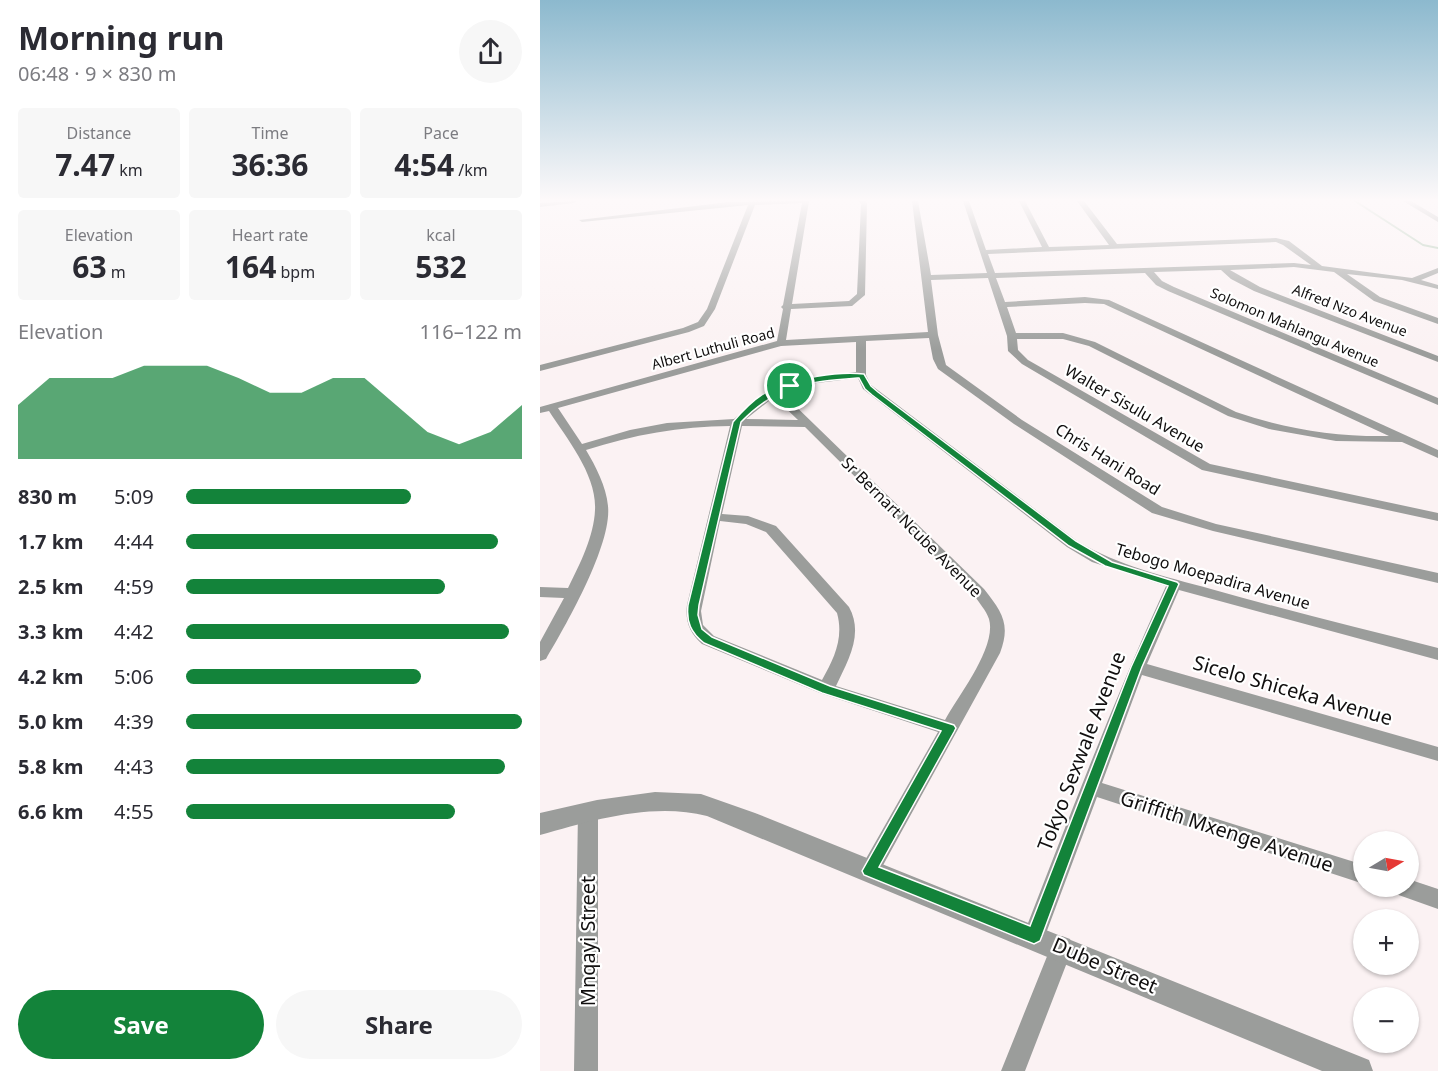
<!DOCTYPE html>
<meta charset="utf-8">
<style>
:root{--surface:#fff;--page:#f7f7f7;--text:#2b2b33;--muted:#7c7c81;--accent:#13833a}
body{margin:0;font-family:"Noto Sans",sans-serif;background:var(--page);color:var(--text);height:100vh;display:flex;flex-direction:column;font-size:22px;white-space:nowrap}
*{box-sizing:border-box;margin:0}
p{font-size:20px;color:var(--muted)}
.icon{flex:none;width:33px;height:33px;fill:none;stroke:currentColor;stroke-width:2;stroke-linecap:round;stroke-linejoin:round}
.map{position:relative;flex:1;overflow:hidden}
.side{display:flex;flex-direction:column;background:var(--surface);width:540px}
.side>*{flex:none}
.needle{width:39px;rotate:80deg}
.buttons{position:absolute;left:813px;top:831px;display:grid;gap:12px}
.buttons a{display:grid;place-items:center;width:66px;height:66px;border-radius:50%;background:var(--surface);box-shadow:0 2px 4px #0004;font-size:30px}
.pin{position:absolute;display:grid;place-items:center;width:51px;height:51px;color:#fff;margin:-26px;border:3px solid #fff;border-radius:50%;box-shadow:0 2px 6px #0007}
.round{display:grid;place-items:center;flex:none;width:63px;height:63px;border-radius:32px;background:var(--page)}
.summary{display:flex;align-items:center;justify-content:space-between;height:102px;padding:0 18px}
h1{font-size:33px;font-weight:700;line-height:45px}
.metrics{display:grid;grid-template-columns:repeat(3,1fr);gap:9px;height:102px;padding:6px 18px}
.metrics div{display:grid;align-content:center;border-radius:6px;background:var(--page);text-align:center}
.metrics b{font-size:30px;font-weight:700}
.metrics small{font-size:16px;font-weight:400}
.metrics p{font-size:16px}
.chart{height:168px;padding:12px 18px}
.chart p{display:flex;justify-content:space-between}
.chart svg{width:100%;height:108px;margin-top:6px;fill:var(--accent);opacity:.7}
.action{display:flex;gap:12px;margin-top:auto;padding:12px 18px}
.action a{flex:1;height:69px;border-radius:36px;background:var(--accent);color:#fff;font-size:24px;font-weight:700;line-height:69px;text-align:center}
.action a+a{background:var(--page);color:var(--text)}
ul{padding:0 18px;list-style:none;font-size:20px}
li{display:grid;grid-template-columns:96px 72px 1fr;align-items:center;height:45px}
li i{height:15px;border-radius:8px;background:var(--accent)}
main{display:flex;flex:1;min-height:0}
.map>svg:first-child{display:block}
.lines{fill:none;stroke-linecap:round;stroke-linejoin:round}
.stream{stroke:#a2c0a6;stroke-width:2}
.minor{fill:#9b9d9b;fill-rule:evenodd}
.tertiary{fill:#9b9d9b;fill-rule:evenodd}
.route{fill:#13833a;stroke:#fff;stroke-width:1.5;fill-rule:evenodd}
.labels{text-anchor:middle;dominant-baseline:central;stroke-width:4.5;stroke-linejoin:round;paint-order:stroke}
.far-street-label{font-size:14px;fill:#110f0f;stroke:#fff}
.street-label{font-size:16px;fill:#110f0f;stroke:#fff}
.near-street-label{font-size:20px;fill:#110f0f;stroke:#fff}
</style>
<main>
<section class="side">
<div class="summary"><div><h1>Morning run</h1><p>06:48 · 9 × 830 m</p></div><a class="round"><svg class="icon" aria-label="share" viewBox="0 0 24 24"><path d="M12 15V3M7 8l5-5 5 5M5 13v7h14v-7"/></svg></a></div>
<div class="metrics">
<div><p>Distance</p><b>7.47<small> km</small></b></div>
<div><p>Time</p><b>36:36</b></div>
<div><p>Pace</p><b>4:54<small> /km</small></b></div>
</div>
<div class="metrics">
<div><p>Elevation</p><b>63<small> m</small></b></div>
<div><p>Heart rate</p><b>164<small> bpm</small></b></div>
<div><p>kcal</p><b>532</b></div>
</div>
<div class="chart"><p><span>Elevation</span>116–122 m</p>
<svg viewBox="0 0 160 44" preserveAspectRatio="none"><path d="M0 44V22L10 11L20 11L30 11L40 6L50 6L60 6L70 11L80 17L90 17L100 11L110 11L120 22L130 33L140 38L150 33L160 22V44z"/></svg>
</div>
<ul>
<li><b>830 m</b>5:09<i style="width:67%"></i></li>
<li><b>1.7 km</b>4:44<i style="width:93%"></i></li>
<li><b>2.5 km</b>4:59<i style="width:77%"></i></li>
<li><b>3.3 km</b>4:42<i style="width:96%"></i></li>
<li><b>4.2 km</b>5:06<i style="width:70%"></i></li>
<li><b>5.0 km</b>4:39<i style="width:100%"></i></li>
<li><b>5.8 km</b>4:43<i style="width:95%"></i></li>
<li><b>6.6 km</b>4:55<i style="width:80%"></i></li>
</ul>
<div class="action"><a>Save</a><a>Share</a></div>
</section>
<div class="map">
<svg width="898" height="1071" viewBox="0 0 898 1071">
<rect width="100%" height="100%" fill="#fbf2f3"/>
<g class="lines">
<!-- stream -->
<path class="stream" d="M815,201L883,245L898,248"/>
<!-- minor -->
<path class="minor" d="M269,201L252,304L309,301L317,294L321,204L319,201H326L327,204L325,295L312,306L251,309L246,340L388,332L372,201H378L391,275L447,273L423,201H429L446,250L502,247L479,201H485L509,247L569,245L537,201H544L577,244L736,238L749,241L782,266L872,278L898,268V273L881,280L898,285V289L862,280L807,274L840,297L898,318V324L834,301L794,272L754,267L690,270L720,287L898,356V362L714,291L691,279L681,270L614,272L622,281L634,287L898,398V405L628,291L616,285L605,273L456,278L465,302L545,297L569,300L898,450V458L862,442L796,441L729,429L688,416L549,346L523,339H477L478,350L488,360L670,464L898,513V521L662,470L482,364L468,351L467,336L448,278L391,280L398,335L406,365L482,420L622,507L676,524L898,573V583L673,531L612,513L474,424L398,369L393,359L389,338L326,341V375L331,385L537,541C579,566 624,576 671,589C746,610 822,629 898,648V660L639,590L607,664L898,747V761L602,675L562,783L824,865V884L557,797L502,944L494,947L486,944L483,936C529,818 573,701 626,586L552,562L527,547L323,389L318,378L269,384L242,393L444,589C462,612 471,624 460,653L336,878L329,881L322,878L319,871L398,732L280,693L162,644C150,633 145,622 147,605L190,426C140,426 93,435 46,450C56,467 66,486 68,506C72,545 26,625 6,659L0,661V642L24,598L0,597V587L28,588C40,564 54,536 55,510C57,475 27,439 9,411L0,413V407L237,341L243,309L241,307L243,305L262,203L215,205L175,309L164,326L149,332L0,371V365L143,328L158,322L167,309L208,205L42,222L39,220L189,202ZM736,242L743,245L771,265L754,263L455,273L448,254ZM545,303L564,304L849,436C796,437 746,429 696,412L555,342L523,333H476L467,307ZM316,342V372L269,378L230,389L194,419L127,423L90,430L42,444L18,408L241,346ZM234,397L258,420L206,419ZM202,426L265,427L434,595C439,603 446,610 449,619C457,647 419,695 405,720L296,686C308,661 324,634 309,607L236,526L208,516L182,514ZM180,521L206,524L226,532L297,613C304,638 294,659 282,680L174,636L163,625L161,611Z
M863,201H871L898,217V222Z
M48,803L55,805L58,811V1071H34L38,811L41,805Z
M868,879L898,889V909L853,893L850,886H868Z
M522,936L530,939L533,947L485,1071H461L514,939Z"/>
<!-- tertiary -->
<path class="tertiary" d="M37,201L33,203L0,207V203Z
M115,792L161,794L215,813L829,1060L833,1071H782L167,816C113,802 53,820 0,835V813L57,800Z"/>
</g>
<!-- sky -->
<linearGradient id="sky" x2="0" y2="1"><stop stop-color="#8cb9ce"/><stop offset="0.57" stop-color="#fdf9fa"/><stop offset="1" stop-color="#fdf9fa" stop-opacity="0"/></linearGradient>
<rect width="898" height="351" fill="url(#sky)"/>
<!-- route -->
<path class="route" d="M324,374L331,386L338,392L536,541L572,562L637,582L639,584L602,667L502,936L500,941L494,944L324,875L322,871L401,731L282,693L164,643C151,633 146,622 148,605L193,422C204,409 217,396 232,389C258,378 296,371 324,374ZM319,378L325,389L332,395L529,546L565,566L628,586L591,667L490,926L339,867L414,732L416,728L414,725L290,686L172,637L162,629L158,615L159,605L201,422C238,384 268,382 319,378Z"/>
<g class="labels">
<!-- far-street labels -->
<g class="far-street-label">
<text transform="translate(810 310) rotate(21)">Alfred Nzo Avenue</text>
<text transform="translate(755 327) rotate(23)">Solomon Mahlangu Avenue</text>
<text transform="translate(173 348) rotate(-15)">Albert Luthuli Road</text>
</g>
<!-- street labels -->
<g class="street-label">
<text transform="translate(595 408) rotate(30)">Walter Sisulu Avenue</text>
<text transform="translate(568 459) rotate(32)">Chris Hani Road</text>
<text transform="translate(372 527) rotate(45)">Sr Bernart Ncube Avenue</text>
<text transform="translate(673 576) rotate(16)">Tebogo Moepadira Avenue</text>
</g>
<!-- near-street labels -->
<g class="near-street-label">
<text transform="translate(753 690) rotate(16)">Sicelo Shiceka Avenue</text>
<text transform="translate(541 751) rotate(-69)">Tokyo Sexwale Avenue</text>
<text transform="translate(687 831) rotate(18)">Griffith Mxenge Avenue</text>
<text transform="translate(47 941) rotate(-90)">Mnqayi Street</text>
<text transform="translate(565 965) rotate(23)">Dube Street</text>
</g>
</g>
</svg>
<div class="buttons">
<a><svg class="needle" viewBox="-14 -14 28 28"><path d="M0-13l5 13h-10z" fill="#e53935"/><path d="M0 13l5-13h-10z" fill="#7c7c81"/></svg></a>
<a>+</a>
<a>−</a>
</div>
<div class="pin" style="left:250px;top:386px;background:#1e9e55"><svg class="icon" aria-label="arrive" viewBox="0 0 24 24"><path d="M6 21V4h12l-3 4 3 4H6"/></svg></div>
</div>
</main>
